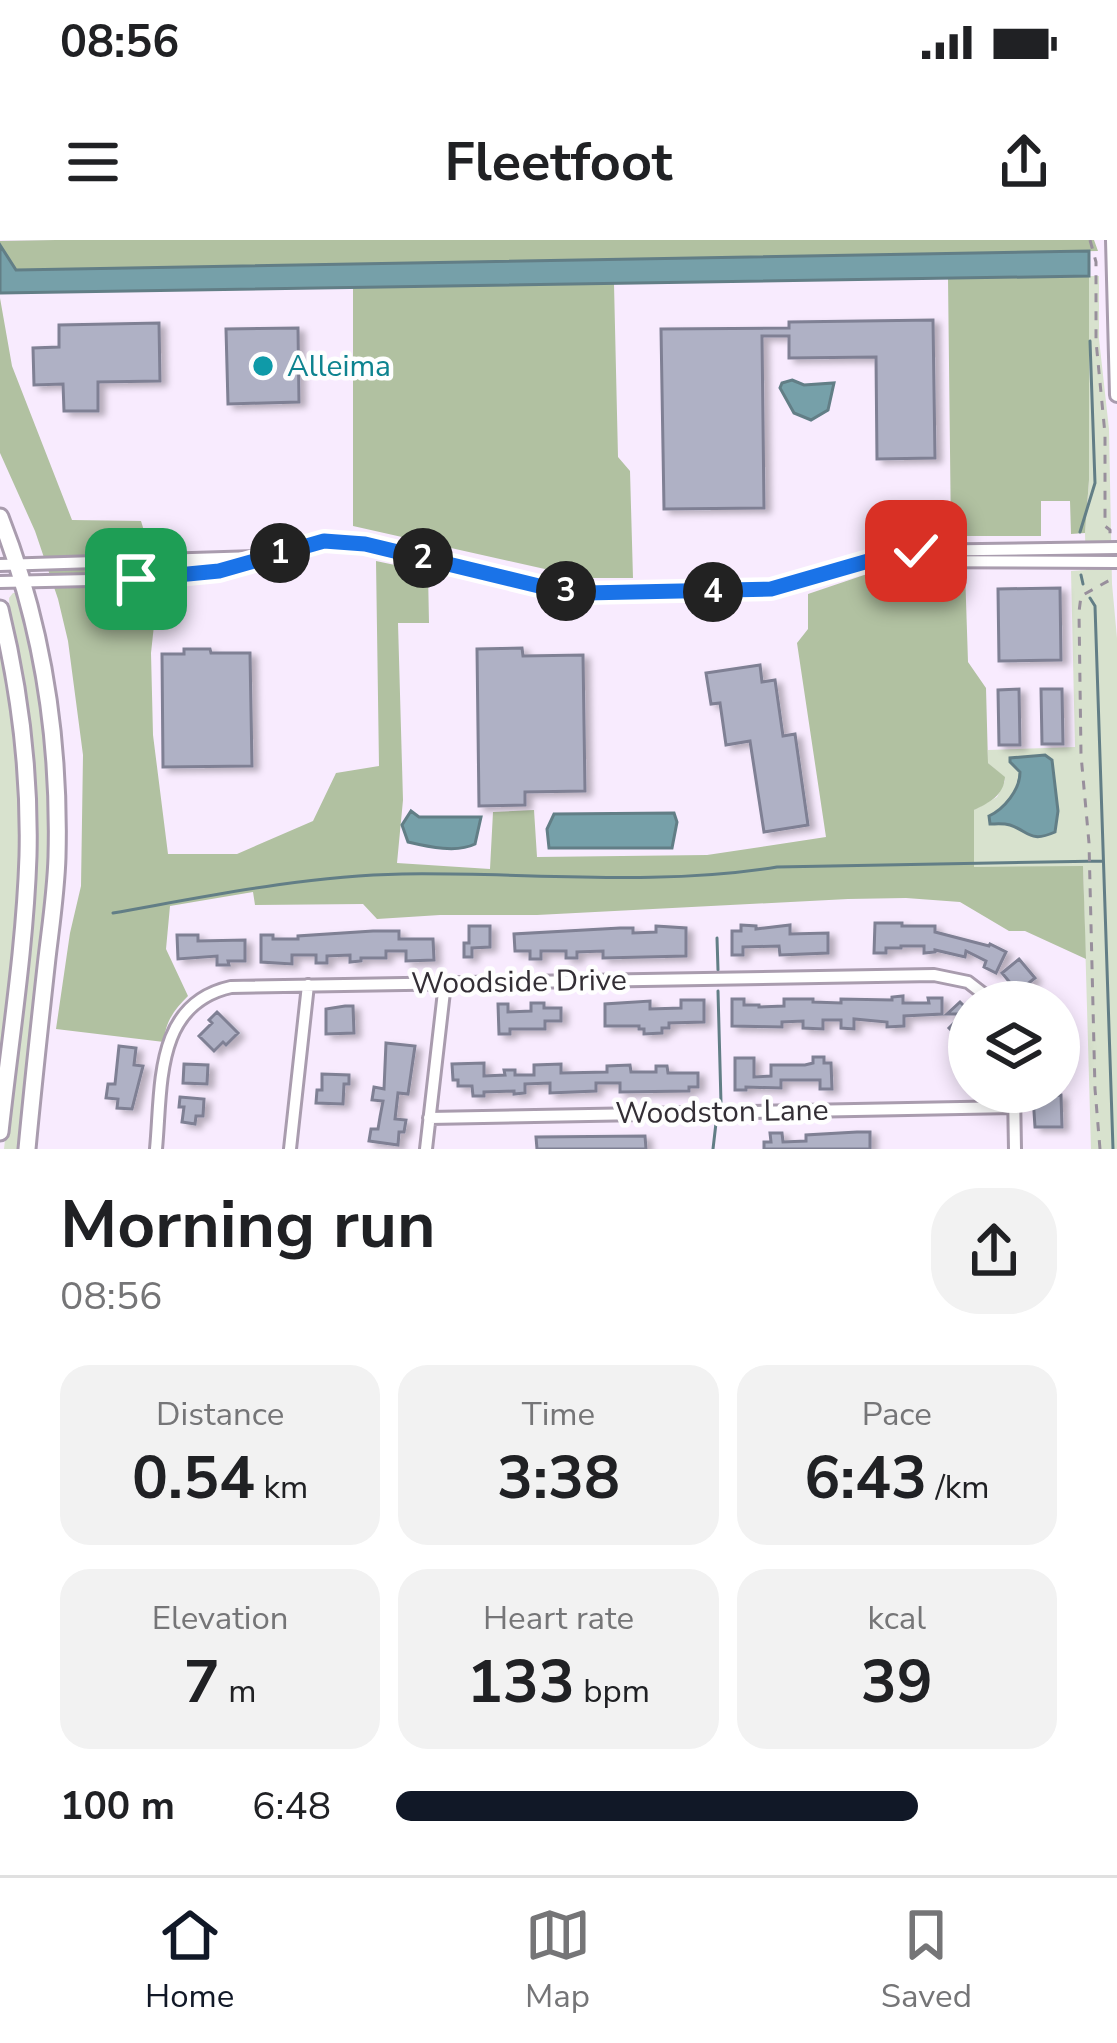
<!DOCTYPE html>
<style>
:root{--surface:#fff;--page:#f2f2f2;--text:#202124;--muted:#757577;--line:#e0e0e0;--accent:#111827}
body{margin:0;font-family:"Nunito Sans",sans-serif;background:var(--page);color:var(--text);height:100vh;display:flex;flex-direction:column;font-size:45px;white-space:nowrap}
*{box-sizing:border-box;margin:0}
p{font-size:39px;color:var(--muted)}
.icon{flex:none;width:66px;height:66px;fill:none;stroke:currentColor;stroke-width:2;stroke-linecap:round;stroke-linejoin:round}
.map{position:relative;height:909px;overflow:hidden}
.side{display:flex;flex-direction:column;background:var(--surface);flex:1}
.side>*{flex:none}
.fabs{position:absolute;left:948px;top:741px;display:grid;gap:24px}
.fabs a{display:grid;place-items:center;width:132px;height:132px;border-radius:50%;background:var(--surface);box-shadow:0 6px 18px #0003;font-size:60px}
.pin{position:absolute;display:grid;place-items:center;width:102px;height:102px;color:#fff;margin:-51px;border-radius:24px;box-shadow:0 6px 18px #0006}
.km{position:absolute;width:60px;height:60px;margin:-30px;border-radius:50%;background:#222;color:#fff;font-size:33px;line-height:60px;text-align:center}
.round{display:grid;place-items:center;flex:none;width:126px;height:126px;border-radius:48px;background:var(--page)}
.headline{display:flex;align-items:center;justify-content:space-between;height:204px;padding:0 60px}
h1{font-size:66px;font-weight:700;line-height:90px}
.stats{display:grid;grid-template-columns:repeat(3,1fr);gap:18px;height:204px;padding:12px 60px}
.stats div{display:grid;align-content:center;border-radius:30px;background:var(--page);text-align:center}
.stats b{font-size:60px;font-weight:700}
.stats small{font-size:33px;font-weight:400}
.stats p{font-size:33px}
ul{padding:0 60px;list-style:none;font-size:39px}
li{display:grid;grid-template-columns:192px 144px 1fr;align-items:center;height:90px}
li i{height:30px;border-radius:15px;background:var(--accent)}
.status{display:flex;justify-content:space-between;align-items:center;height:84px;padding:0 60px;background:var(--surface);direction:ltr}
.status svg{height:33px;fill:currentColor}
header{display:flex;justify-content:space-between;align-items:center;height:156px;padding:0 60px;background:var(--surface);font-size:54px;font-weight:700}
.dock{display:flex;justify-content:space-around;align-items:center;height:168px;border-top:3px solid var(--line);background:var(--surface);font-size:33px;color:var(--muted)}
.dock a{display:grid;justify-items:center;gap:6px}
.dock .active{color:var(--accent)}
.map>svg:first-child{display:block}
.green{fill:#d8e2ce}
.forest{fill:#b1c1a1}
.water{fill:#76a0a9;stroke:#627e86;stroke-width:3}
.lines{fill:none;stroke-linecap:round;stroke-linejoin:round}
.stream{stroke:#627e86;stroke-width:3}
.building{fill:#afb1c5;stroke:#7f8094;stroke-width:3;filter:url(#shadow)}
.minor-casing{stroke:#a99cae;stroke-width:16}
.tertiary-casing{stroke:#a99cae;stroke-width:18}
.primary-casing{stroke:#a99cae;stroke-width:21}
.path{stroke:#988f9c;stroke-width:3;stroke-dasharray:9 9;stroke-linecap:butt}
.minor{stroke:#fff;stroke-width:10}
.tertiary{stroke:#fff;stroke-width:12}
.primary{stroke:#fff;stroke-width:15}
.route-casing{stroke:#fff;stroke-width:24}
.route{stroke:#1a73e8;stroke-width:15}
.culture-dot{fill:#0f9aa8;stroke:#fefefe;stroke-width:4.5}
.labels{text-anchor:middle;dominant-baseline:central;stroke-width:9;stroke-linejoin:round;paint-order:stroke}
.culture-label{font-size:30px;fill:#0d838f;stroke:#fefefe;text-anchor:start}
.street-label{font-size:30px;fill:#332e35;stroke:#fefefe}
</style>
<div class="status"><b>08:56</b><svg viewBox="0 0 49 12"><path d="M0 12V9h3v3zM5 12V6h3v6zM10 12V3h3v9zM15 12V0h3v12zM26 1h20v11H26zM47 4h2v5h-2z"/></svg></div>
<header><svg class="icon" aria-label="menu" viewBox="0 0 24 24"><path d="M4 6h16M4 12h16M4 18h16"/></svg>Fleetfoot<svg class="icon" aria-label="share" viewBox="0 0 24 24"><path d="M12 15V3M7 8l5-5 5 5M5 13v7h14v-7"/></svg></header>
<div class="map">
<svg width="1117" height="909" viewBox="0 0 1117 909">
<defs>
<filter id="shadow"><feDropShadow dx="6" dy="4" stdDeviation="3" flood-color="#0004"/></filter>
</defs>
<rect width="100%" height="100%" fill="#f8ebfe"/>
<!-- green -->
<path class="green" d="M1089,36H1099V99L1109,189L1112,344L1117,398V909H1091L1083,627L974,628V570L997,557L1005,541L1004,537L988,523V510L1075,507L1071,331L1086,330L1085,293L1089,240Z
M13,353H18C75,534 41,724 21,909H4L32,650L9,358Z
M0,400C10,458 20,515 21,574C22,660 9,746 0,831Z"/>
<!-- forest -->
<path class="forest" d="M56,0H1094L1098,11L16,30L0,5V1Z
M1089,36V240L1085,293L1071,294L1070,261H1041V296H951L948,38Z
M614,44L618,217L630,231L633,338H585L353,286V46Z
M0,58L12,126L72,280L141,281L159,339L151,413L153,495L168,614H237L313,581L336,533L379,526L376,321L428,332L429,383H398L403,560L397,623L490,629L493,572L534,570L537,617L707,615L826,597L797,403L808,389V354L876,331L965,330L968,422L986,448L988,523L1005,537C1004,555 989,563 974,570V627L1083,626L1086,719L1025,691H1009L960,662L906,658L848,659L537,675H440L377,679L363,664L255,665L253,652L170,666L166,709L188,756C174,770 165,782 164,802L56,789L70,693L81,646L83,515L68,401L58,359L35,291L0,213Z"/>
<!-- water -->
<path class="water" d="M0,5L16,30L1089,11V36L0,53Z
M792,140L804,145L834,143L828,170L811,180L794,173L780,148L782,143Z
M1045,515L1052,520L1058,571L1055,592C1030,603 1030,592 1010,585C1003,583 996,584 990,584L989,576C1004,569 1020,550 1020,532L1010,522V518Z
M411,571L419,577H481L475,604C457,613 429,607 408,602L402,585Z
M674,573L677,582L672,608H549L547,589L554,574Z"/>
<g class="lines">
<!-- stream -->
<path class="stream" d="M1080,292L1095,243L1090,101
M1081,335L1083,344
M1090,358L1095,366L1113,909
M113,673C209,656 304,636 402,634C527,632 653,647 777,627L1103,621
M717,698L718,730
M718,751L721,863
M713,909L716,883"/>
</g>
<!-- building -->
<path class="building" d="M933,80L935,218L877,219L876,117L789,118V96H762L764,268L664,269L661,89L789,88V82Z
M159,83L160,141L98,142V171H64L63,144L34,145L33,108L59,107V85Z
M298,88L299,162L228,164L226,89Z
M1060,348L1061,420L999,421L998,349Z
M522,408L523,416L583,415L585,551L525,552V565L479,566L477,409Z
M184,409H210L211,413H250L252,526L163,527L162,414H184Z
M760,425L762,442L775,440L783,496L795,494L808,585L764,592L750,501L726,505L720,463L711,464L706,433Z
M1019,449L1020,505H999L998,450Z
M1041,449H1062L1063,504H1042Z
M875,683H902V686H935V692L989,706L990,704L1006,712L996,733L984,727L986,721L966,711L965,717L935,710V712L924,713V706H901V708H886V713H874Z
M741,685L756,686V689L790,685V694L828,693V713L780,715L779,706L743,707V715H732V691H741Z
M469,686H490V707L472,708V717H464V703H469Z
M656,686L686,688V716L603,718V711L577,712V718H566V711H541V719H530V711H515L514,694L620,688H633V693L656,692Z
M373,691H399V699H433L434,720L406,721V711H386V718H361V721L350,722V715L327,716V723H316V715H292V724L261,722V695H273V699H298V696Z
M177,695H198V701L245,700V721H228L229,725H217V716L178,719Z
M1019,719L1035,738L1015,754L1009,747L1012,745L1002,733Z
M903,756V763H929L928,758H942V774L904,776V786L887,787V782L854,779V789L841,788V780H823V789L803,788V781L782,782V787L732,786V759H744V765H759V767L784,766V759H813V762L841,763V759L892,760V757Z
M681,760H704V782L669,783V788H662V793L644,794V789H639V786H605V764L650,761V769L681,768Z
M960,762L967,769L969,768V808L949,788L963,774H947Z
M531,763H544V768H561V781H545V789H510V794H499L498,764H508V772L531,771Z
M345,766H353L354,793L326,794V769Z
M217,772L238,793L226,805L223,802L214,811L199,796L212,783L209,780Z
M386,803L415,806L408,854L398,853L395,879L406,880L404,892H399L398,905L369,901L371,889H378L380,877L383,861L372,860L374,847L384,849Z
M119,806L136,808L134,825L143,826L132,869L117,868L118,859L106,858L108,844H115Z
M813,817H824V823H831L832,849H820V840H781V848L746,847V850H735V818H754V837L771,836V825H805L813,823Z
M484,823V836L505,835L504,830H515V835H534V825L561,824V833L607,832V826L630,825L631,832H656V826H667L668,833H698V847H689V851L620,852V843H596V851L550,853V843L525,844V853L514,854V851L484,852V856H473L472,846H458V840H453L452,824Z
M184,824L208,825L207,844L183,843Z
M322,834L349,835V844H344L343,864L316,863L317,850H322Z
M1061,855L1062,887H1035L1033,856Z
M180,857L204,859L203,876H196L195,884L182,882L184,867H179Z
M857,892H870V909H764V902H771L770,893H782L783,902L806,901V895Z
M645,896L646,909H537L536,897Z"/>
<g class="lines">
<defs>
<path id="minor" d="M880,321L1117,322
M0,325L256,317
M0,342L136,339L210,333L334,300L365,304L543,347L585,353L771,349L908,311L1117,308
M1014,852L1015,909
M429,878L1014,867
M156,909C162,846 154,764 231,747L934,735L968,742L994,762
M290,909L308,745
M426,909L445,743"/>
<path id="tertiary" d="M1113,0L1117,155"/>
<path id="primary" d="M0,277C43,386 60,500 57,617C56,651 51,684 47,718C40,781 33,845 27,909
M0,369C20,451 30,533 28,616C25,708 10,800 0,892"/>
</defs>
<!-- minor casing -->
<use href="#minor" class="minor-casing"/>
<!-- tertiary casing -->
<use href="#tertiary" class="tertiary-casing"/>
<!-- primary casing -->
<use href="#primary" class="primary-casing"/>
<!-- path -->
<path class="path" d="M1090,0L1096,22V101L1105,194V286L1110,290V301
M1100,909L1095,849L1089,603L1081,515L1079,372L1081,356L1110,340V334"/>
<!-- minor -->
<use href="#minor" class="minor"/>
<!-- tertiary -->
<use href="#tertiary" class="tertiary"/>
<!-- primary -->
<use href="#primary" class="primary"/>
</g>
<g class="lines">
<defs>
<path id="route" d="M136,339L219,331L324,301L365,304L543,347L585,353L771,349L896,313L916,311"/>
</defs>
<!-- route casing -->
<use href="#route" class="route-casing"/>
<!-- route -->
<use href="#route" class="route"/>
</g>
<!-- markers -->
<circle class="culture-dot" cx="263" cy="126" r="12"/>
<g class="labels">
<!-- culture labels -->
<g class="culture-label">
<text x="287" y="126">Alleima</text>
</g>
<!-- street labels -->
<g class="street-label">
<text transform="translate(519 742) rotate(-1)">Woodside Drive</text>
<text transform="translate(722 872) rotate(-1)">Woodston Lane</text>
</g>
</g>
</svg>
<div class="fabs">
<a><svg class="icon" aria-label="layers" viewBox="0 0 24 24"><path d="M12 4l9 5-9 5-9-5zM3 14l9 5 9-5"/></svg></a>
</div>
<div class="pin" style="left:136px;top:339px;background:#1e9e55"><svg class="icon" aria-label="arrive" viewBox="0 0 24 24"><path d="M6 21V4h12l-3 4 3 4H6"/></svg></div>
<div class="pin" style="left:916px;top:311px;background:#d93025"><svg class="icon" aria-label="check" viewBox="0 0 24 24"><path d="M5 12l5 5 9-10"/></svg></div>
<b class="km" style="left:280px;top:313px">1</b>
<b class="km" style="left:423px;top:318px">2</b>
<b class="km" style="left:566px;top:351px">3</b>
<b class="km" style="left:713px;top:352px">4</b>
</div>
<section class="side">
<div class="headline"><div><h1>Morning run</h1><p>08:56</p></div><a class="round"><svg class="icon" aria-label="share" viewBox="0 0 24 24"><path d="M12 15V3M7 8l5-5 5 5M5 13v7h14v-7"/></svg></a></div>
<div class="stats">
<div><p>Distance</p><b>0.54<small> km</small></b></div>
<div><p>Time</p><b>3:38</b></div>
<div><p>Pace</p><b>6:43<small> /km</small></b></div>
</div>
<div class="stats">
<div><p>Elevation</p><b>7<small> m</small></b></div>
<div><p>Heart rate</p><b>133<small> bpm</small></b></div>
<div><p>kcal</p><b>39</b></div>
</div>
<ul>
<li><b>100 m</b>6:48<i style="width:79%"></i></li>
</ul>
</section>
<nav class="dock">
<a class="active"><svg class="icon" aria-label="home" viewBox="0 0 24 24"><path d="M3 11l9-7 9 7M6 9v11h12V9"/></svg>Home</a>
<a><svg class="icon" aria-label="map" viewBox="0 0 24 24"><path d="M3 6l6-2 6 2 6-2v14l-6 2-6-2-6 2zM9 4v14M15 6v14"/></svg>Map</a>
<a><svg class="icon" aria-label="saved" viewBox="0 0 24 24"><path d="M7 4h10v16l-5-4-5 4z"/></svg>Saved</a>
</nav>
